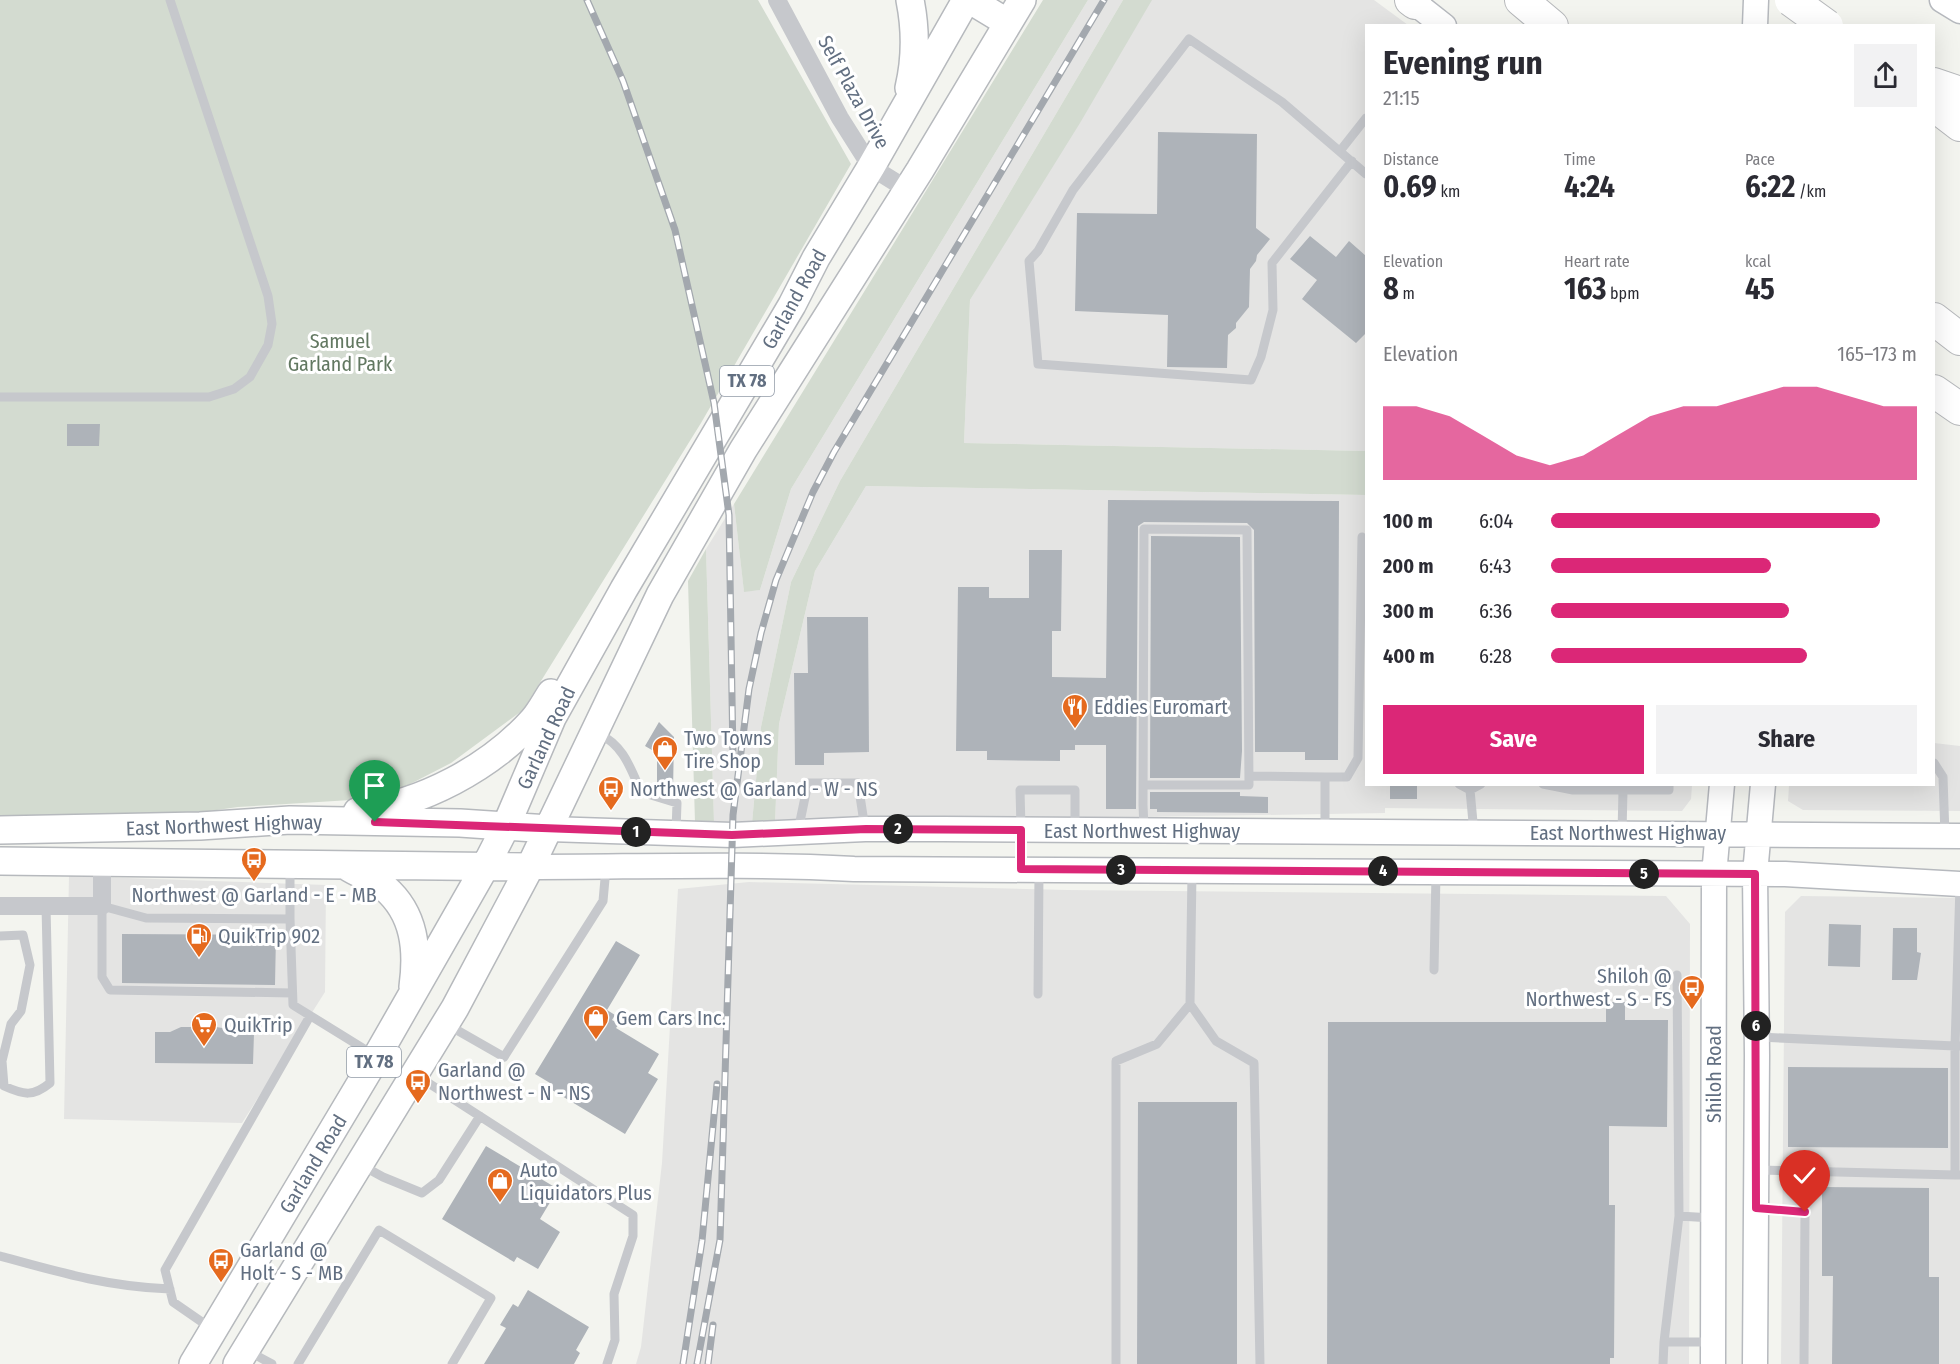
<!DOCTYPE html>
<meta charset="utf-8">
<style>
:root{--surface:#fff;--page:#f2f2f3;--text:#2b2b33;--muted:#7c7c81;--accent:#db2777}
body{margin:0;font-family:"Fira Sans Condensed",sans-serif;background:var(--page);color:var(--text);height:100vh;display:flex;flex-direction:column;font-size:22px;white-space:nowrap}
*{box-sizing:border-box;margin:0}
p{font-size:20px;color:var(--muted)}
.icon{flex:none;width:33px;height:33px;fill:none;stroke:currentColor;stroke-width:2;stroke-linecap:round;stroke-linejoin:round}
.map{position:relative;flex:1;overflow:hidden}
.sheet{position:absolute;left:1365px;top:24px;width:570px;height:762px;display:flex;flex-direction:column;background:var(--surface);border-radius:0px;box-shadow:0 6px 24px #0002}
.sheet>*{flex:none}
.pin{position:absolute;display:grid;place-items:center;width:51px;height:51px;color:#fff;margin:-62px -26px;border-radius:50% 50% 50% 0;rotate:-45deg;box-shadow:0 0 6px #0007}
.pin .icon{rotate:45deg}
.km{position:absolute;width:30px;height:30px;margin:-15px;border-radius:50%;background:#222;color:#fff;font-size:16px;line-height:30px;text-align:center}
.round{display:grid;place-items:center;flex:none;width:63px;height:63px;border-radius:0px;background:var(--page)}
.head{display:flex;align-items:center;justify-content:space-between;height:102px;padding:0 18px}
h1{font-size:33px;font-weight:700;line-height:45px}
.metrics{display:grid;grid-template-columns:repeat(3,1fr);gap:9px;height:102px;padding:6px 18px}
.metrics div{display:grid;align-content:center}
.metrics b{font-size:30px;font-weight:700}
.metrics small{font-size:16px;font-weight:400}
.metrics p{font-size:16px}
.chart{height:168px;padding:12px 18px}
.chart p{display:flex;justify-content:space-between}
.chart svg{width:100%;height:108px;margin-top:6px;fill:var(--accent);opacity:.7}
.action{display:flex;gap:12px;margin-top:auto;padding:12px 18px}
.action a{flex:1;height:69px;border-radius:0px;background:var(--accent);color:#fff;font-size:24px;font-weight:700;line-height:69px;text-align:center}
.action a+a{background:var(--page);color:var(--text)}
ul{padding:0 18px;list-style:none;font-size:20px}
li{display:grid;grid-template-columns:96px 72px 1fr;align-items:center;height:45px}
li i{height:15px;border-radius:8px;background:var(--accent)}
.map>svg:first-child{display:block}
.built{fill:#e4e4e3}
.green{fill:#d3dbd0}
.building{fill:#aeb3b9}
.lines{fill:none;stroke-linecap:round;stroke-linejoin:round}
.secondary-casing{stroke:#b6b9be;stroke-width:27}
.primary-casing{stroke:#b6b9bd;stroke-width:30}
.highway-casing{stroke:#b6b8bb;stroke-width:34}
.lane{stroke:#c6c8cc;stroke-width:9}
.street{stroke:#c6c8cc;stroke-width:18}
.secondary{stroke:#fff;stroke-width:24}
.primary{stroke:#fff;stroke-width:27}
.highway{stroke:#fff;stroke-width:32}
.rail-casing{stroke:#a3a8ae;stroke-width:7}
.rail{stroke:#fff;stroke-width:4.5;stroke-dasharray:14;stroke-linecap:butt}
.highway-bridge-casing{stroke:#b6b8bb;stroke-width:34;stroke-linecap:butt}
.highway-bridge{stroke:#fff;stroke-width:32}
.route-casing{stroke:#fff;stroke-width:12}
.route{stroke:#db2777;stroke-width:8}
.labels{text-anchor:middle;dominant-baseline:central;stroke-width:6;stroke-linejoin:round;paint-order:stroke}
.shield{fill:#fff;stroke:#919aa7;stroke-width:1.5}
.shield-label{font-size:18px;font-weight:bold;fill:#626f81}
.street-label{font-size:20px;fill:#626f81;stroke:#fff}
.park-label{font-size:20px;fill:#627861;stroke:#fff}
.poi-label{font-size:20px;fill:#626f81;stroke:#fff;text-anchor:start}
</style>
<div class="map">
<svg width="1960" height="1364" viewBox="0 0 1960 1364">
<rect width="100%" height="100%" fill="#f3f4ef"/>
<!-- built -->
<path class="built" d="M1088,0H1123L840,481L791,582L761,727L752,823L714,822L706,549L734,504L744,591L760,590L791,489Z
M1150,0H1374L1408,25L1366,26V451L964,443L970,300Z
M866,486L1366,495V784L1692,785L1691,799L1682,811L1385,808V813L775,823L779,724L815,571Z
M1934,743L1960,746V811L1803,810L1788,801L1789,785L1934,784Z
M69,876L326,885L325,992L242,1123L64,1119Z
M749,882L1067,890L1666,896L1690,924L1689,1364H636L641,1347L662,1163L678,889Z
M1801,896L1960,898V1364H1781L1785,912Z"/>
<!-- green -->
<path class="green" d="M0,0H758L851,164L701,423L523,710L451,763L383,798L238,807L154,819L0,817Z
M1043,0H1088L791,489L760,590L744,592L734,504Z
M1123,0H1152L1080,123L970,300L964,443L1366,451V495L866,486L815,571L779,724L775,823H752L761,727L791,582L840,481Z
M706,549L714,822H695L688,581Z"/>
<!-- building -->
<path class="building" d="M1158,132L1257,134L1256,228L1270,239L1257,255L1256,261L1250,269L1249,307L1236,323V328L1228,335L1227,368L1167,367L1168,315L1075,311L1077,213L1157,214Z
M1310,236L1336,257L1349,241L1366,256V333L1356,343L1302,299L1317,280L1290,259Z
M67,424H100L99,446H67Z
M1108,500L1339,501L1338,760H1305V752H1255L1254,530L1247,523L1144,522L1138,526L1136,809H1106V745H1075V750H1060V761L987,760V751H956L958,587H989V598H1029V550H1062L1061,631H1052V677L1106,678Z
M1151,536L1240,537L1242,751L1240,778H1150Z
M807,617H868L869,752L824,753V765H795L794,673H808Z
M659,722L674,737L673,792L657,790V753L645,746Z
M1390,784H1417V799H1390Z
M1150,792H1240V796L1268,797V813L1157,812V809H1150Z
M1829,924L1861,925L1860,967L1828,966Z
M1893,928H1917V952L1921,953L1917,980H1892Z
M122,934L276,935L275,985L122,983Z
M616,941L640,955L607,1010L615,1015L612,1020L619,1024L616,1028L659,1054L648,1073L658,1079L625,1134L547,1087L550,1083L535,1074Z
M1606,1002H1625V1020H1668L1667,1127L1609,1126V1205H1615L1614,1358H1610V1364H1327L1328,1022H1606Z
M181,1027H216L229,1029V1032L254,1033L253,1064L155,1063V1032H170Z
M1788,1067L1948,1068V1148L1788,1147Z
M1138,1102H1237V1364H1137Z
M486,1146L558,1189L540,1219L560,1232L538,1269L517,1257L514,1262L442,1219Z
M1822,1187L1929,1188V1277H1939V1364H1832L1833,1276H1822Z
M528,1290L589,1327L576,1350L580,1353L574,1364H484L506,1328L500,1325L513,1304L518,1307Z"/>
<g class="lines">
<defs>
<path id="secondary" d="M1411,0L1444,26
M1942,0L1960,11
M1755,26L1756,0
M549,829L732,835L865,829H943L1960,836
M530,867C638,867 746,863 854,869L1785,874L1960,884
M1713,1364L1714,875L1722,784
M1755,1364L1757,1055L1755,874L1763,784"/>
<path id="primary" d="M970,0L1008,23
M909,88C916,58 916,30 910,0
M357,812C422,804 490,768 533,720C540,712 545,702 551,693
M0,830L200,826L290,820L460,823L549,829
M0,861L530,867
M348,867C359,874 374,879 385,888C415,914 418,950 413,987
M193,1364L377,1056L485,867L506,826L552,718L624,589L792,305L816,258L871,167L966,0
M237,1364L455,1008L530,867L660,595L743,450L920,170L1022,0"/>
<path id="highway" d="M1411,0L1415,3
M1521,0L1552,26
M1934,84L1960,93
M1934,105L1960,125
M1934,319L1960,339
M1934,391L1960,409"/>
</defs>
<!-- secondary casing -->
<use href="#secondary" class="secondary-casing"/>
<!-- primary casing -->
<use href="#primary" class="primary-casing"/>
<!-- highway casing -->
<use href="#highway" class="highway-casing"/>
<!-- lane -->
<path class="lane" d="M1340,151L1366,118
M1352,161L1272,263L1273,310L1261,357L1251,380L1038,364L1029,261L1038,251L1073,190L1189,39L1282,102L1366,174
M0,397H209L234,389L250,377L268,345L272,324L268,296L170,0
M598,733C624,746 630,767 641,792L677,803L676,831
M1934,763L1943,777L1945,836
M1249,776L1325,777V830
M1325,777H1347L1358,758L1362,537
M1459,784L1470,790
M1543,784L1573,790H1623L1622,833
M1623,784V790H1669V784
M1143,785H1249L1247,530L1144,529L1143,805L1144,828
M1470,790L1474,833
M1470,790L1481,784
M1021,828L1020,790H1075V828
M798,831L808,783H858L865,829
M290,867V919L146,918L102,906V977L110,990L292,993
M1192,873L1190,1004L1216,1041L1254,1063L1260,1364
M1960,886L1955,1046H1960
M290,919L293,1005L374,1055
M0,936L23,935L30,965L21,1011L11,1024L2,1061L4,1086C24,1095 33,1097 50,1083L46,906
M1434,970L1436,874
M1677,975L1679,1216
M1038,994L1039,872
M448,1025L504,1057L603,901L606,868
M1759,1037L1955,1046V1175H1960
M416,1075L633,1215V1236L614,1294L615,1340L607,1364
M363,1166L383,1177L422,1193L439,1180L480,1116
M1758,1170L1955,1175
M1758,1208L1805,1212L1804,1364
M0,1256C58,1272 109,1287 170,1289
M212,1329L173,1302L165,1270L310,1016
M1664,1342L1679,1216L1712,1218
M248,1351L272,1364
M298,1364L379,1230L491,1298L452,1364
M1116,1364V1061L1157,1044L1190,1004
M1663,1364L1664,1342H1711"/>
<!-- street -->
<path class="street" d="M777,0L840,118L871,167L908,190
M0,906H102V861"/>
<!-- secondary -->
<use href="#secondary" class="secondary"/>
<!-- primary -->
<use href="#primary" class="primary"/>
<!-- highway -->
<use href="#highway" class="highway"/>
<defs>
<path id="rail" d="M587,0L623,81L675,230L714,403L729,515L733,757
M683,1364L702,1241L717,1084
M697,1364L720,1240L733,815L749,689L761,633L776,580L813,492L834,452L1104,0
M708,1364L713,1325"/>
</defs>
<!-- rail casing -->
<use href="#rail" class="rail-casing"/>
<!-- rail -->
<use href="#rail" class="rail"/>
<defs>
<path id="highway-bridge" d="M1791,0L1827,26"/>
</defs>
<!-- highway-bridge casing -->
<use href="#highway-bridge" class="highway-bridge-casing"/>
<!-- highway-bridge -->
<use href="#highway-bridge" class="highway-bridge"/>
</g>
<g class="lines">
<defs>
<path id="route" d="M375,822L732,835L866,829L1021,830V869L1755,874L1756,1208L1805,1212"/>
</defs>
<!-- route casing -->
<use href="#route" class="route-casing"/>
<!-- route -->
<use href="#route" class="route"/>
</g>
<!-- icons -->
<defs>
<symbol id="restaurant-pin" viewBox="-11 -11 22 30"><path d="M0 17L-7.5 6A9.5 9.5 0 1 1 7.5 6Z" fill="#e56a1e" stroke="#fff"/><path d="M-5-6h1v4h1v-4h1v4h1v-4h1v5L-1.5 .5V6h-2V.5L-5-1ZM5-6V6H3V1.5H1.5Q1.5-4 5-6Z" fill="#fff"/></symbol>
<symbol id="shop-pin" viewBox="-11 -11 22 30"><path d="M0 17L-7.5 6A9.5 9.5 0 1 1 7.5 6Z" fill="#e56a1e" stroke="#fff"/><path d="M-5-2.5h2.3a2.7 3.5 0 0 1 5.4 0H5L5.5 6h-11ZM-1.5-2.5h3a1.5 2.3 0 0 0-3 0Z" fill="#fff"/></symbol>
<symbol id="bus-pin" viewBox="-11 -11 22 30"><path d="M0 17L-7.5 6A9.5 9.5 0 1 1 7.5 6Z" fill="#e56a1e" stroke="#fff"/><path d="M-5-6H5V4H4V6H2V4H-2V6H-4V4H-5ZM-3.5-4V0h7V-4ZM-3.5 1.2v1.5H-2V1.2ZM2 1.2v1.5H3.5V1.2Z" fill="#fff"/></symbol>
<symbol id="fuel-pin" viewBox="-11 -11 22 30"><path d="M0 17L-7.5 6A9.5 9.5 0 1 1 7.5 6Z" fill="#e56a1e" stroke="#fff"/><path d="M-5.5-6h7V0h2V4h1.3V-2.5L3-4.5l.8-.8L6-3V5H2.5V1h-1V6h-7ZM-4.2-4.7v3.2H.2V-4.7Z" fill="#fff"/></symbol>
<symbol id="supermarket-pin" viewBox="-11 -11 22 30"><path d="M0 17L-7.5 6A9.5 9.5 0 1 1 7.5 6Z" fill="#e56a1e" stroke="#fff"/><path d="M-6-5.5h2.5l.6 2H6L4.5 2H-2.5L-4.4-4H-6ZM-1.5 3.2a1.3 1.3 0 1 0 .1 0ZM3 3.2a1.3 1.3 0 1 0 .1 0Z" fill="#fff"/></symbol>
</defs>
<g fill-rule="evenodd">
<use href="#restaurant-pin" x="1060" y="692" width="30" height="40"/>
<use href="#shop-pin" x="650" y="734" width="30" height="40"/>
<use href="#bus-pin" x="596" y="774" width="30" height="40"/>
<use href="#bus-pin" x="239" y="845" width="30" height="40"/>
<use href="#fuel-pin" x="184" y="921" width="30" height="40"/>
<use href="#bus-pin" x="1677" y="973" width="30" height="40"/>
<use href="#shop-pin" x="581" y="1003" width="30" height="40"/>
<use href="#supermarket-pin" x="189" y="1010" width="30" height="40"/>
<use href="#bus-pin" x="403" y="1067" width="30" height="40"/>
<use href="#shop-pin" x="485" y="1166" width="30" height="40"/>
<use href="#bus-pin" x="206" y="1246" width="30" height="40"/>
</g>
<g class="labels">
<!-- shield labels -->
<g class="shield">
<rect x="720" y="366" width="54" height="30" rx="4.5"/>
<rect x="347" y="1047" width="54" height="30" rx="4.5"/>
</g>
<g class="shield-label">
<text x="747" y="381">TX 78</text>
<text x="374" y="1062">TX 78</text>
</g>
<!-- street labels -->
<g class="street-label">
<text transform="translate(854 92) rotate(61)">Self Plaza Drive</text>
<text transform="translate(794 299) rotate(-61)">Garland Road</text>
<text transform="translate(546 738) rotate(-65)">Garland Road</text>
<text transform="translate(224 825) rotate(-2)">East Northwest Highway</text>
<text x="1142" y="831">East Northwest Highway</text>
<text x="1628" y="833">East Northwest Highway</text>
<text transform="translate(1714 1074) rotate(-90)">Shiloh Road</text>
<text transform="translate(313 1164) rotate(-59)">Garland Road</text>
</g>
<!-- park labels -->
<g class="park-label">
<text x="340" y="341">Samuel<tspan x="340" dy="23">Garland Park</tspan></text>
</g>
<!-- poi labels -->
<g class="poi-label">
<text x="1094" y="707">Eddies Euromart</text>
<text x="684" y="738">Two Towns<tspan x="684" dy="23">Tire Shop</tspan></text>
<text x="630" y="789">Northwest @ Garland - W - NS</text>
<text x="254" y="895" text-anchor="middle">Northwest @ Garland - E - MB</text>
<text x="218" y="936">QuikTrip 902</text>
<text x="1672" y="976" text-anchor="end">Shiloh @<tspan x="1672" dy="23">Northwest - S - FS</tspan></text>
<text x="616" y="1018">Gem Cars Inc.</text>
<text x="224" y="1025">QuikTrip</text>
<text x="438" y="1070">Garland @<tspan x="438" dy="23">Northwest - N - NS</tspan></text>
<text x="520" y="1170">Auto<tspan x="520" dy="23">Liquidators Plus</tspan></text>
<text x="240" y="1250">Garland @<tspan x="240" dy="23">Holt - S - MB</tspan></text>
</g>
</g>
</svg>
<div class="pin" style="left:375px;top:822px;background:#1e9e55"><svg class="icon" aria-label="arrive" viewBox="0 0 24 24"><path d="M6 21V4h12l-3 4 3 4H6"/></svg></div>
<div class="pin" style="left:1805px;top:1212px;background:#d93025"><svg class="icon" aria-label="check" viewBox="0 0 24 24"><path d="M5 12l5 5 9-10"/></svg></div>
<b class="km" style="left:636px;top:832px">1</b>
<b class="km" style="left:898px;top:829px">2</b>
<b class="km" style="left:1121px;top:870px">3</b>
<b class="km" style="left:1383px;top:871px">4</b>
<b class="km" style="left:1644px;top:874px">5</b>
<b class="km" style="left:1756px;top:1026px">6</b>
<section class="sheet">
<div class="head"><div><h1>Evening run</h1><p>21:15</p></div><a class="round"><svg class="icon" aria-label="share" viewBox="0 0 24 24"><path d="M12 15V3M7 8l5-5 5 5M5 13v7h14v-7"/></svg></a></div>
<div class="metrics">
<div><p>Distance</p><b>0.69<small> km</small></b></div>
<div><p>Time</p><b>4:24</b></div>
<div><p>Pace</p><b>6:22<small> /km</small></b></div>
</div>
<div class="metrics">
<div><p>Elevation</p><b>8<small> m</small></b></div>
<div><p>Heart rate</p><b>163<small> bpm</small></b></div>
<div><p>kcal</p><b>45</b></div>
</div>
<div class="chart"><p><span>Elevation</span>165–173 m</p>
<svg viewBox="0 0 160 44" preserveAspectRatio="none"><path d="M0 44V14L10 14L20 18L30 26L40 34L50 38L60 34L70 26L80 18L90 14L100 14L110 10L120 6L130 6L140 10L150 14L160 14V44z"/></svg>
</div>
<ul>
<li><b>100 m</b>6:04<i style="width:90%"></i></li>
<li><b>200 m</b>6:43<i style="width:60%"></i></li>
<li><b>300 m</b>6:36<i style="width:65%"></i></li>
<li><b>400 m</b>6:28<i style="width:70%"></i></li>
</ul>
<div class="action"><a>Save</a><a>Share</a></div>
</section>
</div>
